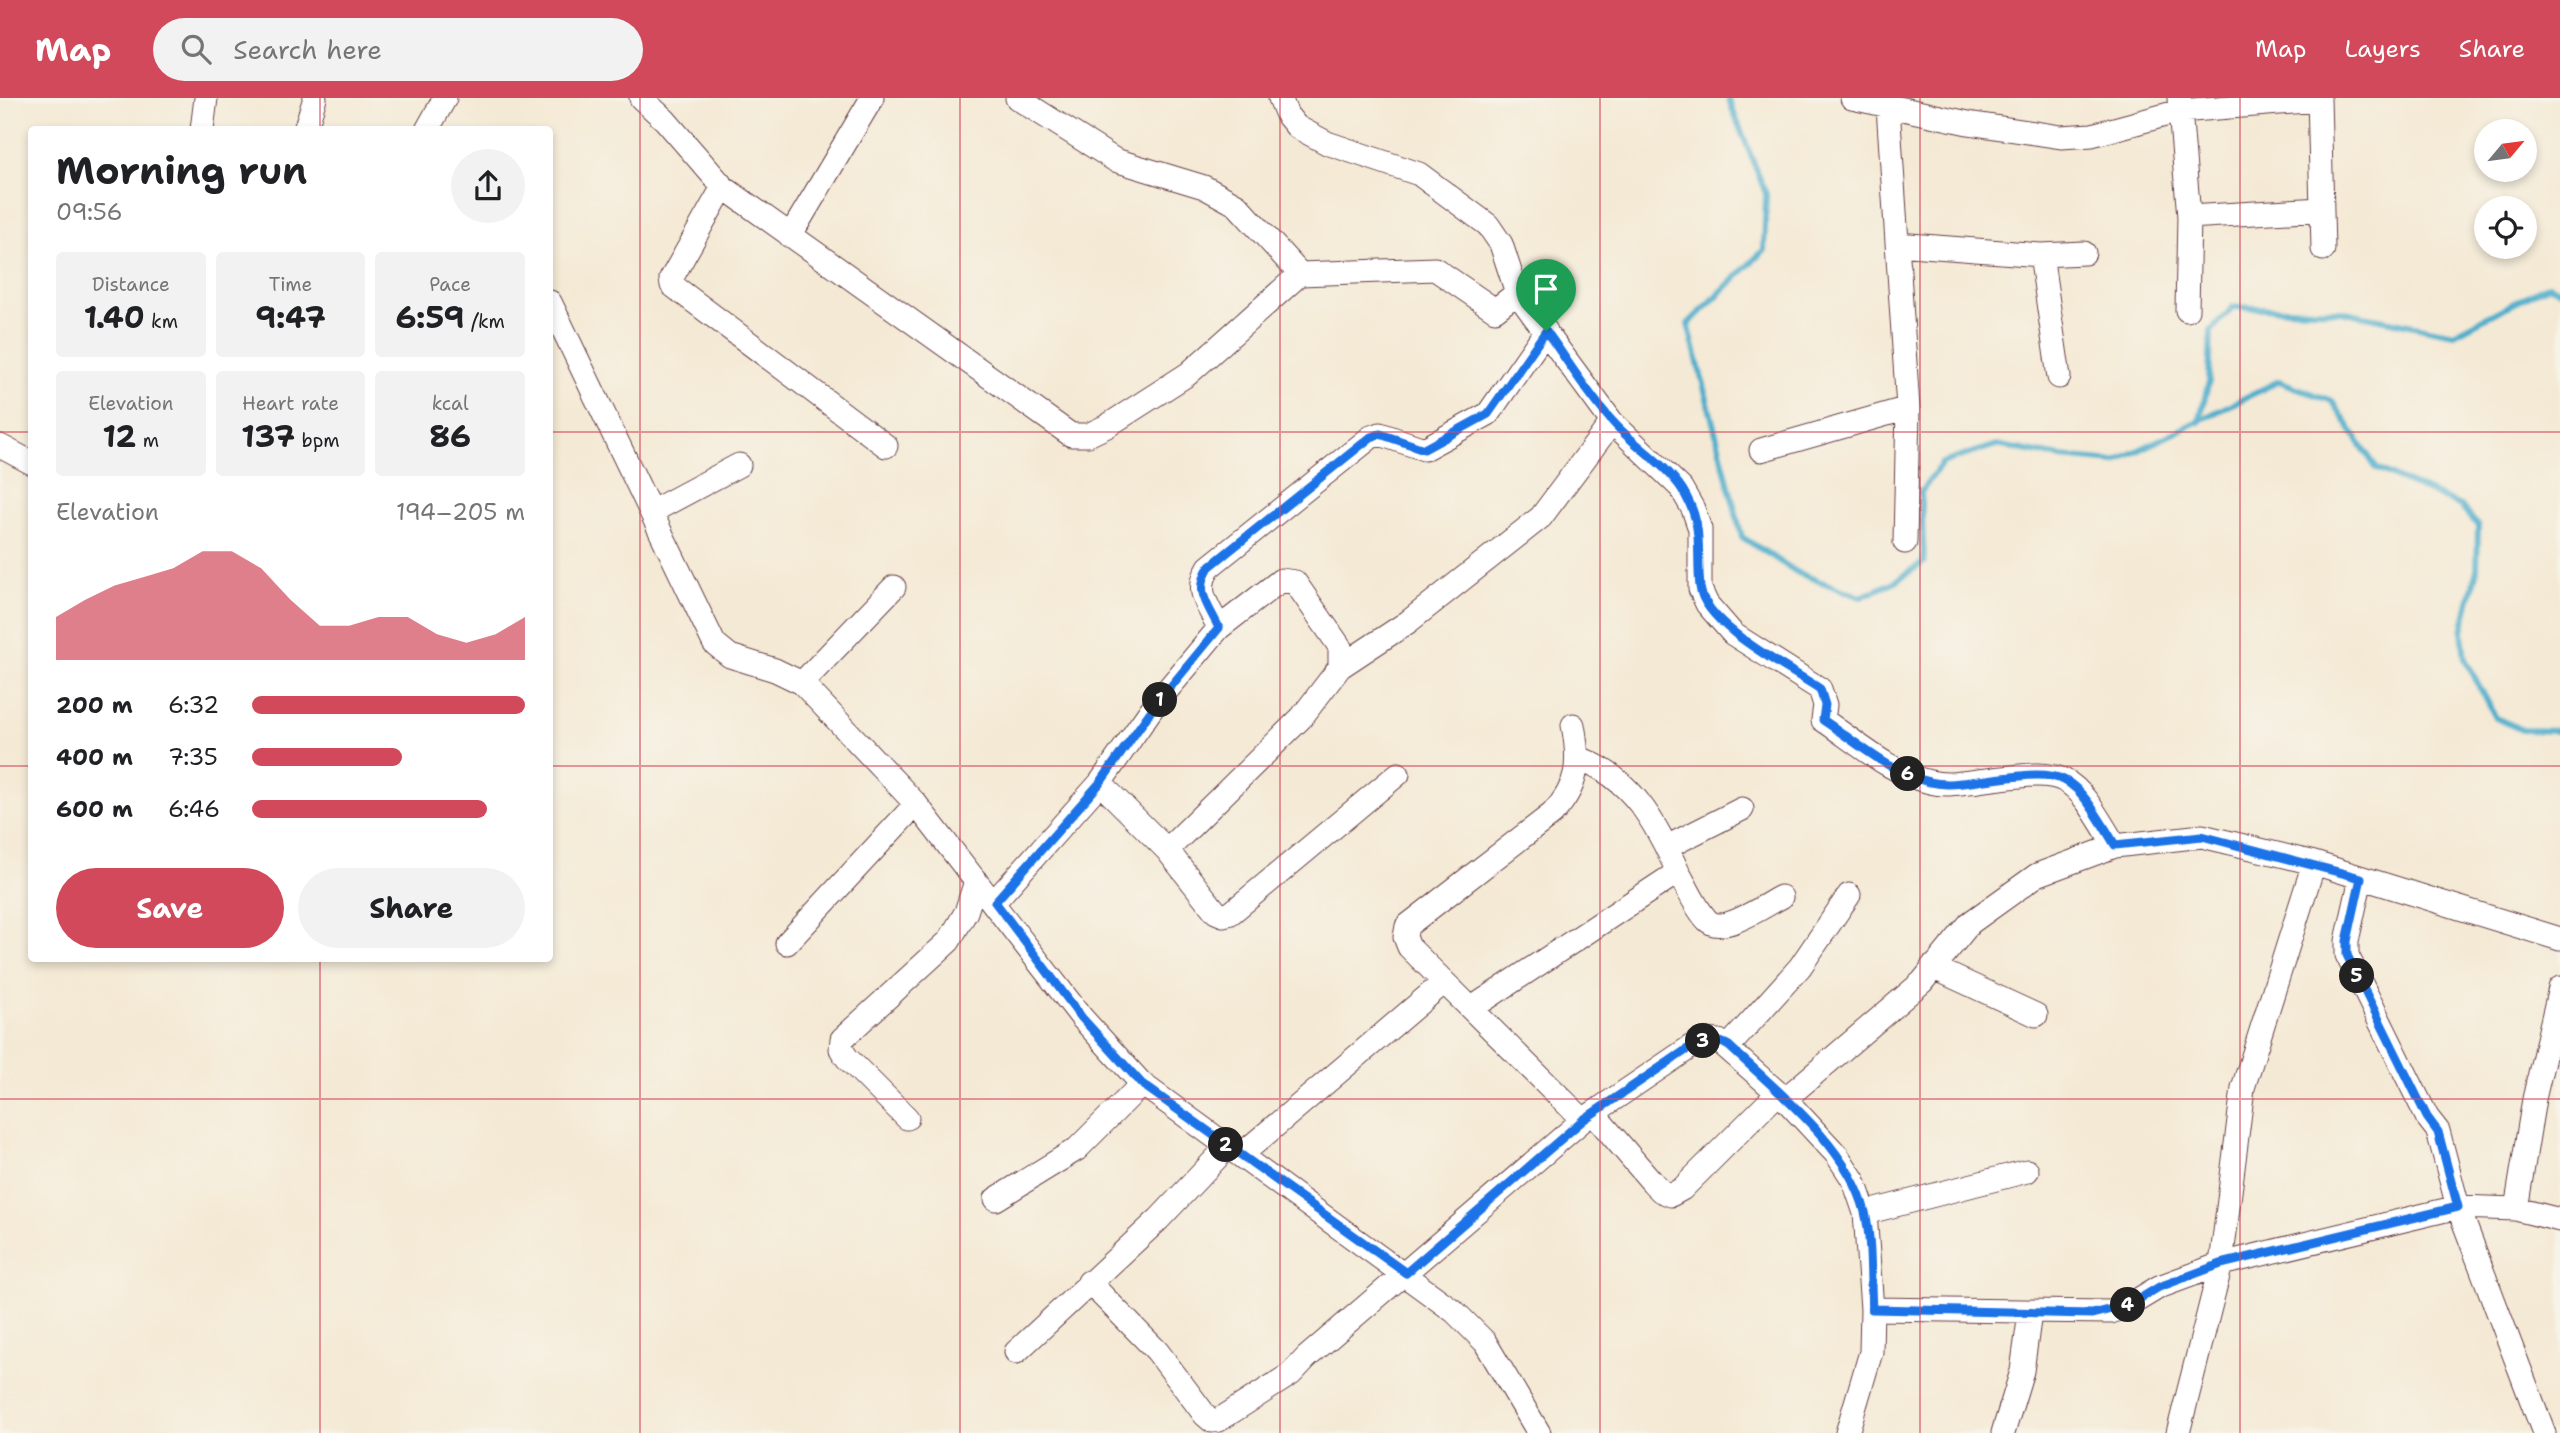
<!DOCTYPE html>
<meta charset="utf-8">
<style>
:root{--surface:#fff;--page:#f2f2f2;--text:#202124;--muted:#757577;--accent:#d1495b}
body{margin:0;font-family:"Shantell Sans",sans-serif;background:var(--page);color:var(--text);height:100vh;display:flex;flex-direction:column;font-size:26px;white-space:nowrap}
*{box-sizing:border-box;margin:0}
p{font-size:23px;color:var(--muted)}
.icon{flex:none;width:38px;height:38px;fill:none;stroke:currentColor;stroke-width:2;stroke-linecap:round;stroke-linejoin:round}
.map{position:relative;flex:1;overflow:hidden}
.details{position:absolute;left:28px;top:28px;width:525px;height:836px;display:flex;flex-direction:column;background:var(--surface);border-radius:7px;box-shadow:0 4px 10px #0003}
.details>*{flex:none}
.needle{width:46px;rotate:61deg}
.buttons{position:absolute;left:2474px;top:21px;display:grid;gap:14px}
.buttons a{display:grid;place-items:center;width:63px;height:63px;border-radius:50%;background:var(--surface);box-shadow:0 4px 10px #0003;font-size:35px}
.pin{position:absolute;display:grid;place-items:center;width:60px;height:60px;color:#fff;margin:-72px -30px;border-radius:50% 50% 50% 0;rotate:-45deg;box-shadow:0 0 7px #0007}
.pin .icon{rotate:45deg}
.km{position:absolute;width:35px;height:35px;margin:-18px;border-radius:50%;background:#222;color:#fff;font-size:19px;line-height:35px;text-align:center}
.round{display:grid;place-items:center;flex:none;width:74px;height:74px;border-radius:37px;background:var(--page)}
.head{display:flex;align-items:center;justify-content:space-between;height:119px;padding:0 28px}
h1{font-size:38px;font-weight:700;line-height:52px}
.stats{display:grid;grid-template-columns:repeat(3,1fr);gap:10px;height:119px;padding:7px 28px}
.stats div{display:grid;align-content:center;border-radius:7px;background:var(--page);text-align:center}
.stats b{font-size:30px;font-weight:700}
.stats small{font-size:19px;font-weight:400}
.stats p{font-size:19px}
.chart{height:196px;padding:14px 28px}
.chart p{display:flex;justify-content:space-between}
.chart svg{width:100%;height:126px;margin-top:7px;fill:var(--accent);opacity:.7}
.action{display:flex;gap:14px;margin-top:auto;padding:14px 28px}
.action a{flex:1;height:80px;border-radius:42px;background:var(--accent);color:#fff;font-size:28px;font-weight:700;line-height:80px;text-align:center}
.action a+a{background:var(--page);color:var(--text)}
ul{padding:0 28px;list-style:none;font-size:23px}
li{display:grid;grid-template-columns:112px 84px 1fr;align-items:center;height:52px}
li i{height:18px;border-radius:9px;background:var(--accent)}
header{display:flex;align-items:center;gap:42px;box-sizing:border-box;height:98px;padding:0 35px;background:var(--accent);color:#fff}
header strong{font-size:33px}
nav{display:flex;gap:38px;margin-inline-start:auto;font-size:24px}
.search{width:490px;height:63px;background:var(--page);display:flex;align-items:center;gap:18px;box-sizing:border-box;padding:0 24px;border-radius:38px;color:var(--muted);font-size:26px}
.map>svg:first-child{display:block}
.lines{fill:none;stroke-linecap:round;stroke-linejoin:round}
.stream{stroke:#4daecc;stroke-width:6}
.minor-casing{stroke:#643d44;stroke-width:25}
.minor{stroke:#fff;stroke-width:23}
.route-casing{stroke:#fff;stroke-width:14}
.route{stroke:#1a73e8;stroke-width:9}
.grid{fill:none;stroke:#d1495b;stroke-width:2;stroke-opacity:0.55}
</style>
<header>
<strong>Map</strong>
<div class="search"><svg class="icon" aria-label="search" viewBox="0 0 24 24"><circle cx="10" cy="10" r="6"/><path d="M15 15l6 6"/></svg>Search here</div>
<nav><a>Map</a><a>Layers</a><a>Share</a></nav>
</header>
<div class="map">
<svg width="2560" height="1335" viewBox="0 0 2560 1335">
<rect width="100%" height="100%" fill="#f7f3e8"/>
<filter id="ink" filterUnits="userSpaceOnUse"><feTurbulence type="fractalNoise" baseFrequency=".0143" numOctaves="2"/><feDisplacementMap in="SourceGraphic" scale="14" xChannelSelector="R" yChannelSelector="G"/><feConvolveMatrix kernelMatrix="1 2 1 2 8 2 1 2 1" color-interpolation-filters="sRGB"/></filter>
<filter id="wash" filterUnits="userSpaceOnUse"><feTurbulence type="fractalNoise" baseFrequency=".00686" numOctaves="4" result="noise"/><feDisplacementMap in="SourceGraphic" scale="28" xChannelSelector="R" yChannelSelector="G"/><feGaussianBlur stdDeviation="1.57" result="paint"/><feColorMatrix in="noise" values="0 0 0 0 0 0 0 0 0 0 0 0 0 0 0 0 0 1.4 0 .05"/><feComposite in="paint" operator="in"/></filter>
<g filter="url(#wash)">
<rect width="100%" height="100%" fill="#f4e9d4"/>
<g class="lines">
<!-- stream -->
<path class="stream" d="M1728,0L1766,96L1764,152L1688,226L1742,439L1798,475L1861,499L1896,483L1924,464L1921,394L1942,365L1996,347L2061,359L2115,364L2279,283L2332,303L2377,371L2461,408L2478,428L2477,471L2462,533L2465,561L2496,620L2522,632L2560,633
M2199,324L2209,283L2211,233L2233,209L2340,213L2454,236L2549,187L2560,193"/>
</g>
</g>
<g filter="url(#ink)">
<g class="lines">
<defs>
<path id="minor" d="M641,0L665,22L723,89L1071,337H1088L1107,328L1188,276L1300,176L1435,171L1495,212L1517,195
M1017,0L1115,62L1204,89L1237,107L1300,176
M1280,0L1287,17L1297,29L1327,45L1419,76L1488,127L1501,146L1517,195L1612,324L1681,390L1693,411L1700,431V491L1707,506L1733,536L1820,591L1825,607L1823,622C1855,643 1891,676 1930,684C1946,688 1961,685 1978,683C2067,672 2068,668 2115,748
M1852,0L1968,25L2061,39L2092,37L2180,13L2319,2
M2179,0L2189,119L2187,212
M2319,0L2323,151
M1888,9L1908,310L1905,444
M202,32L206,0
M305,32L315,0
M427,32L445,0
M723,89L671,181L672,187L886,348
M2189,119L2321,111
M790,138L872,0
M1897,146L2041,157L2084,155
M2041,157L2059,279
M550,204L714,545L730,558L775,572L802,585L916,706L1082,920L1142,986L1455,1214L1485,1244L1539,1335
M0,348L32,365
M1761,352L1908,310
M651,414L739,367
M1219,530C1208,506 1194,494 1209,469L1371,339L1380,336L1424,351L1488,316L1546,233
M802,585L894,489
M1573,627C1580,664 1579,688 1552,716L1407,828L1405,839L1409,849L1583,1022
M1579,660C1632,680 1656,725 1678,774
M1100,685L1167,752L1216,814L1223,817L1231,815L1398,676
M1667,749L1742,711
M1167,752L1301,620L1340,569L1408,524L1541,419L1612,324
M2361,780L2347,843V857L2427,1019L2438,1033L2458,1109L2544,1335
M994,804L1100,685L1153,609L1219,530L1281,482L1295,484L1340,549V569
M787,845L916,706
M1932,869L2036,917
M1472,910L1678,774C1687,789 1695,809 1707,822C1722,838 1765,807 1781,799
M1729,948L1800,869L1849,797
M1785,1001L1922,884L1970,825L2037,777L2115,748L2202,738L2314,765L2560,841
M1593,1015L1653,1085L1661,1093L1671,1097L1682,1091L1778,995
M907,1020L847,960L841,951L842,941L949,843L966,814L976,783
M1241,1057L1443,885
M996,1101L1077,1051L1142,986
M2516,1111L2534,1001L2560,890
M1865,1115L2027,1073
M1089,1184L1157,1253L1205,1317L1212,1323L1219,1322L1291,1276L1307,1259L1583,1022L1695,946L1706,942L1719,943L1785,1001L1837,1057L1854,1083L1865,1115L1872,1211L1871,1254L1847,1335
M1872,1211L2111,1214L2131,1206L2159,1189L2221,1166L2458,1109L2516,1111L2560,1122
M1016,1254L1159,1121L1228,1048
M2003,1335L2022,1273L2030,1215
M2178,1335L2221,1166L2243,990L2314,765"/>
</defs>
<!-- minor casing -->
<use href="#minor" class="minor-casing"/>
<!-- minor -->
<use href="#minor" class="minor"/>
</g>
</g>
<g class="lines" filter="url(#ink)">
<defs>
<path id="route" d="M1546,233C1568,263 1588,297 1613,324C1634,348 1664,364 1682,391C1705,428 1696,450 1700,489C1705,528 1789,570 1820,591L1825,607L1823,622C1855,643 1891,676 1930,684C1946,688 1961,685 1978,683C2067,672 2068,668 2115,747L2202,738L2361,780L2347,843V857L2427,1019L2438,1034L2458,1109L2221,1166L2159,1189L2131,1206L2092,1216L1872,1211C1870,1180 1872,1144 1865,1114C1849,1049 1776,992 1729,948C1717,941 1709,941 1695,946L1583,1022L1406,1175L1142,986L1082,920L995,804L1100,685L1153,610L1219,530C1208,506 1194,494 1209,469L1371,339L1380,336L1424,351L1488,316Z"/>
</defs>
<!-- route casing -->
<use href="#route" class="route-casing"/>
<!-- route -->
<use href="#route" class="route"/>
</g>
<!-- grid -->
<path class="grid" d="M320,0V32M640,0V1335M960,0V1335M1280,0V1335M1600,0V1335M1920,0V1335M2240,0V1335M0,334H32M550,334H2560M0,668H32M550,668H2560M320,861V1335M0,1001H2560"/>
</svg>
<div class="buttons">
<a><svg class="needle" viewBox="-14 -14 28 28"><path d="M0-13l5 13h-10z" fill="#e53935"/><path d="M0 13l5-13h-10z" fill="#757577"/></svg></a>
<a><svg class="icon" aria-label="locate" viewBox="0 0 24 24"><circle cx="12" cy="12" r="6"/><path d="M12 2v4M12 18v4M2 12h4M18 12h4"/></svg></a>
</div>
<div class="pin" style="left:1546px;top:233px;background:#1e9e55"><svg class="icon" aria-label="arrive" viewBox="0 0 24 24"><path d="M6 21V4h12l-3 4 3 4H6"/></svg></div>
<b class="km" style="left:1160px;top:602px">1</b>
<b class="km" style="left:1226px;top:1047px">2</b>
<b class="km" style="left:1703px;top:943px">3</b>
<b class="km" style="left:2128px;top:1207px">4</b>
<b class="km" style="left:2357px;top:878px">5</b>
<b class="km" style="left:1908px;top:676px">6</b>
<section class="details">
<div class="head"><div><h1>Morning run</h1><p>09:56</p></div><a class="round"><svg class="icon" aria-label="share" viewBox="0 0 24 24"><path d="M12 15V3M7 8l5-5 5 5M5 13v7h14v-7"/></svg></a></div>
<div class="stats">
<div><p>Distance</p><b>1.40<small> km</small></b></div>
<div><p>Time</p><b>9:47</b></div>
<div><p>Pace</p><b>6:59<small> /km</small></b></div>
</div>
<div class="stats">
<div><p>Elevation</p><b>12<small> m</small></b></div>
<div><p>Heart rate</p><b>137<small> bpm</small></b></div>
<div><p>kcal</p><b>86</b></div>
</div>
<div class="chart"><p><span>Elevation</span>194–205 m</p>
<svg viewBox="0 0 160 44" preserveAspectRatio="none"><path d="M0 44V29L10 23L20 18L30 15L40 12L50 6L60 6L70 12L80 23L90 32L100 32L110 29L120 29L130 35L140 38L150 35L160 29V44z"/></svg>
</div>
<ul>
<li><b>200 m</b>6:32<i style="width:100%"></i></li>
<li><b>400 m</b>7:35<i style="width:55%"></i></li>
<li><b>600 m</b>6:46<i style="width:86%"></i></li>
</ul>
<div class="action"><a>Save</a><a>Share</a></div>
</section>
</div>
